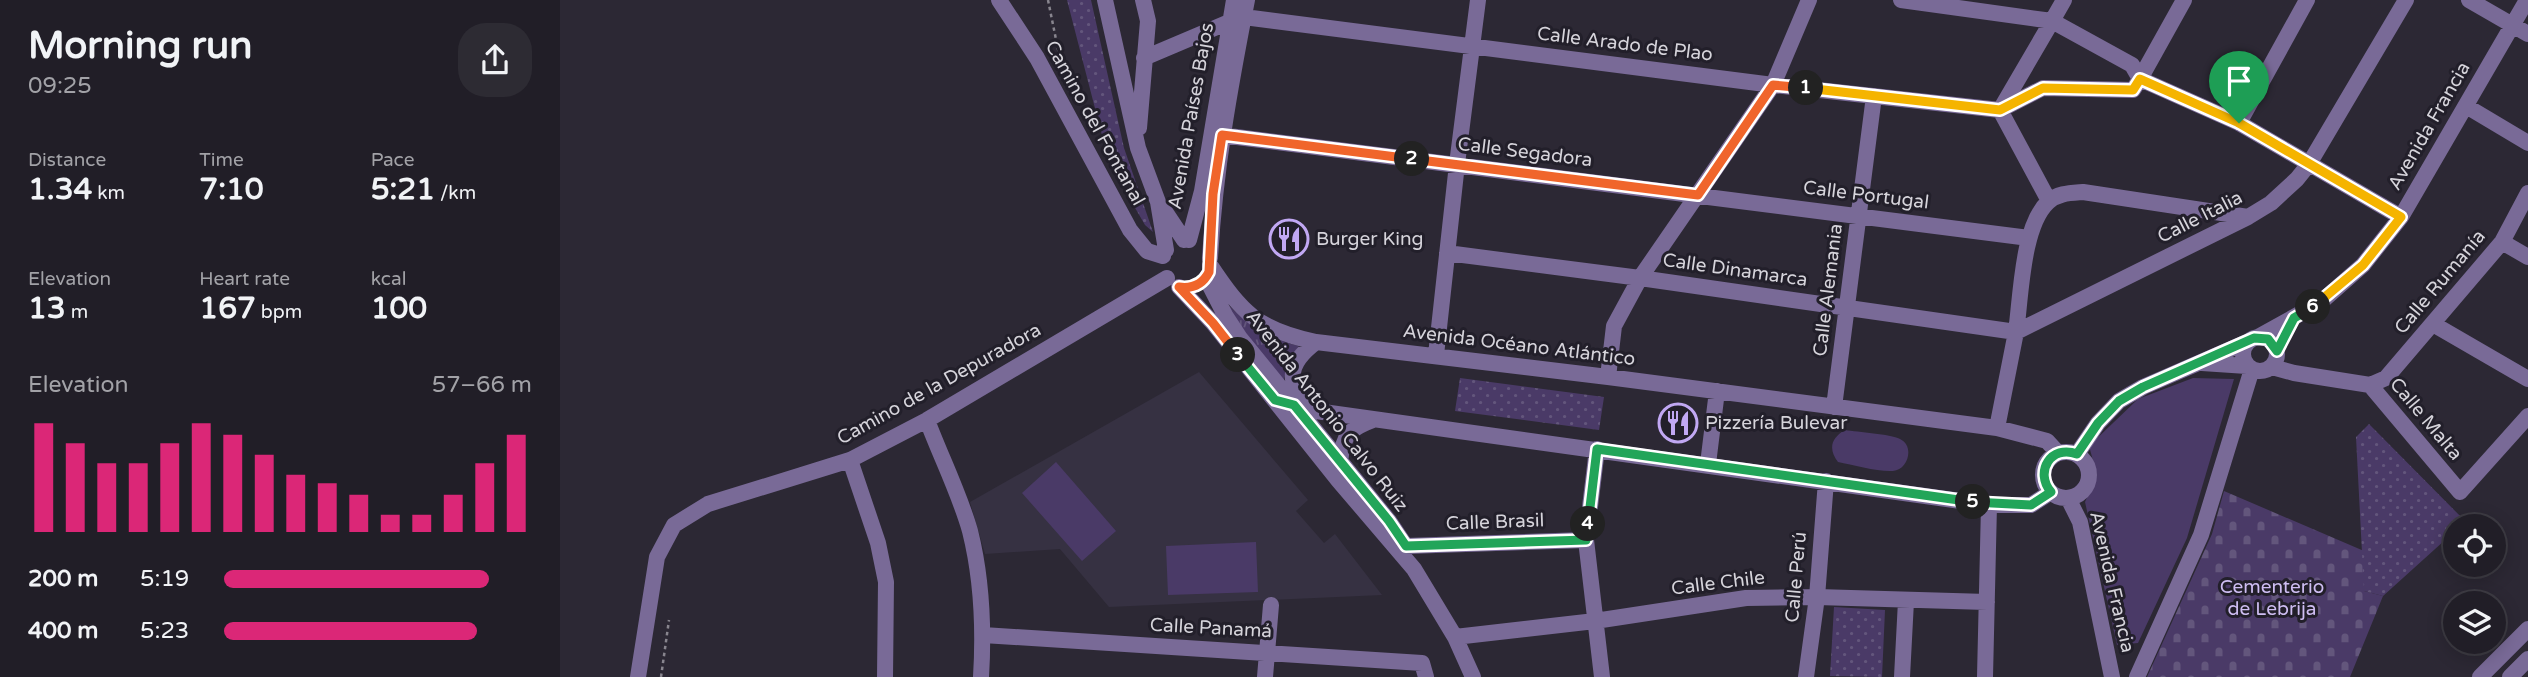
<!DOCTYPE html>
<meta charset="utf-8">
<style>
:root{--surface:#211e27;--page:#2d2b33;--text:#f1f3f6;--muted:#a2a2a7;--line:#3e3c44;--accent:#db2777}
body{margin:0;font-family:"Varela Round",sans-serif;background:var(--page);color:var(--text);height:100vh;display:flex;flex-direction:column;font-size:26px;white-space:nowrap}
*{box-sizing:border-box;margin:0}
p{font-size:23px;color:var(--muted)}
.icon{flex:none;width:38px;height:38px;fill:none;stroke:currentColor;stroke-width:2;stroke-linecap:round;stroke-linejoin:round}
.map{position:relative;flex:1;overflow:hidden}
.panel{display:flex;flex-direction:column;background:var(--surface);width:560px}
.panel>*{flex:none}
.buttons{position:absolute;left:1883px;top:514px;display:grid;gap:14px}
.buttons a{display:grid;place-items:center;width:63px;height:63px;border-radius:50%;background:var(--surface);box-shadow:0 4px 18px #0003,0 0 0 2px var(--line);font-size:35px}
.pin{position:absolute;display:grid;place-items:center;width:60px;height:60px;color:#fff;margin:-72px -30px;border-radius:50% 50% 50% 0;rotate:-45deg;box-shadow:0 0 7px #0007}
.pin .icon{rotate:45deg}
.km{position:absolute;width:35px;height:35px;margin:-18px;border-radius:50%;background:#222;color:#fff;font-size:19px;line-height:35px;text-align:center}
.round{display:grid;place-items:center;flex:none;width:74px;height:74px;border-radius:28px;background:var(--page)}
.summary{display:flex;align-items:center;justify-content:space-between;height:119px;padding:0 28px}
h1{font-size:38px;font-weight:800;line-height:52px}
.stats{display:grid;grid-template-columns:repeat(3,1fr);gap:10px;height:119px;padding:7px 28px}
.stats div{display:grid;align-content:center}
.stats b{font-size:30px;font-weight:800}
.stats small{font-size:19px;font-weight:400}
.stats p{font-size:19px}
.chart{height:196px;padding:14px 28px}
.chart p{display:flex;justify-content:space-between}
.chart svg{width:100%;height:126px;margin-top:7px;stroke:var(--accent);stroke-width:6}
ul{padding:0 28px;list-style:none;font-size:23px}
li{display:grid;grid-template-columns:112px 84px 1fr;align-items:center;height:52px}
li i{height:18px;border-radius:9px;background:var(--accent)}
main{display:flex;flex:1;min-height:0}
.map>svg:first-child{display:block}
.built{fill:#363142}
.grass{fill:url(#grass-tufts)}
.cemetery{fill:url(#cemetery-stones)}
.park{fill:url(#park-dots)}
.garden{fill:#4a3a67}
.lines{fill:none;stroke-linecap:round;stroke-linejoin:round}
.path{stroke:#88858e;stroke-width:2.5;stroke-dasharray:3.5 3.5;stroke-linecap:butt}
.minor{stroke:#796a97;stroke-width:16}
.split-1-casing{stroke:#fff;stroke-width:14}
.split-2-casing{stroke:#fff;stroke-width:14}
.split-3-casing{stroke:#fff;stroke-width:14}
.split-4-casing{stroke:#fff;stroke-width:14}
.split-5-casing{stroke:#fff;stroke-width:14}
.split-6-casing{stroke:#fff;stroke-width:14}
.split-7-casing{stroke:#fff;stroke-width:14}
.split-1{stroke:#f5b400;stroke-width:9}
.split-2{stroke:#f0652b;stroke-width:9}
.split-3{stroke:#f0652b;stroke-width:9}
.split-4{stroke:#22a559;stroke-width:9}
.split-5{stroke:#22a559;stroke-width:9}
.split-6{stroke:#22a559;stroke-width:9}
.split-7{stroke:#f5b400;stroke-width:9}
.labels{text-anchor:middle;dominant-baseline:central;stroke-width:6;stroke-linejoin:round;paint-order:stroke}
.street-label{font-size:19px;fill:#d6d4db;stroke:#221f2a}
.poi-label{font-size:19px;fill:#d6d4db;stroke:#221f2a;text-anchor:start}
.park-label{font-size:19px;fill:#cebdf2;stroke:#221f2a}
</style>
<main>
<section class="panel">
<div class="summary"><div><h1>Morning run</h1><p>09:25</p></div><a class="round"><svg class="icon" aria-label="share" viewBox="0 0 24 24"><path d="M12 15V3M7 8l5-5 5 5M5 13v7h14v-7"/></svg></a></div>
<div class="stats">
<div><p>Distance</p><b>1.34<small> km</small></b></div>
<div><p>Time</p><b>7:10</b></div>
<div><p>Pace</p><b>5:21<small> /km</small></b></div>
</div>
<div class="stats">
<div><p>Elevation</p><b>13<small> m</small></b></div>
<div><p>Heart rate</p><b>167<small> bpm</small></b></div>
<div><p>kcal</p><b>100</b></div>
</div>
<div class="chart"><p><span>Elevation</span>57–66 m</p>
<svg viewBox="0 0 160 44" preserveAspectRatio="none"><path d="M5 44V6M15 44V13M25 44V20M35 44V20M45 44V13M55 44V6M65 44V10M75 44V17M85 44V24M95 44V27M105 44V31M115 44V38M125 44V38M135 44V31M145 44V20M155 44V10"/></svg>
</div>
<ul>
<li><b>200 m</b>5:19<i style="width:86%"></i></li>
<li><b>400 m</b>5:23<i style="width:82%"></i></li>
</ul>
</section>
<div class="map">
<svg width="1968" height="677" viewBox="0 0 1968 677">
<defs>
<pattern id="grass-tufts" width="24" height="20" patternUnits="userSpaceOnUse" patternTransform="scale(1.75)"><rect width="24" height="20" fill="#4a3a67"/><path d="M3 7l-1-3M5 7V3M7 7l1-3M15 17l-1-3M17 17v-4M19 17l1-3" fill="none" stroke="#63567c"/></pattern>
<pattern id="cemetery-stones" width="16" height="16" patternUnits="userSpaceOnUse" patternTransform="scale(1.75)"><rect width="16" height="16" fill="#4a3a67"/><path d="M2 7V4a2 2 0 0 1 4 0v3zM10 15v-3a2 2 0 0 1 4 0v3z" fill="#63567c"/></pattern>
<pattern id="park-dots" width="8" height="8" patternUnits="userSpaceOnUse" patternTransform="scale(1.75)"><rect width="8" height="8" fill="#4a3a67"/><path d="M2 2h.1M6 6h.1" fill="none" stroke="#63567c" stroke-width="1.8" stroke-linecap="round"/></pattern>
</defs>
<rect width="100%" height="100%" fill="#2c2834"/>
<!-- built -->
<path class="built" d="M639,372L748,500L736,511L764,543L775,534L822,595L549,607L500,549L425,554L410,502Z"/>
<!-- grass -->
<path class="grass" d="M662,299C685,322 707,339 739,346C729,358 725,368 724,383L680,328Z"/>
<!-- cemetery -->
<path class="cemetery" d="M1664,491L1804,551V591L1823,596L1790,677H1587L1652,534Z"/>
<!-- park -->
<path class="park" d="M507,0H531L564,148L593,232L585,225L574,206L545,147Z
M900,378L1044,397L1039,430L895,411Z
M1809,424L1906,522L1900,527H1895V531L1823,596L1804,591L1796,437Z
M1274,607L1325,610L1322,677L1270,676Z"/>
<!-- garden -->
<path class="garden" d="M1633,378L1674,379L1627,538L1578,643L1557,645L1525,502L1537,475L1529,446L1578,399Z
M1285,430C1298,432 1330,434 1340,439C1355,446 1348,470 1333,471C1318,472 1293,465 1278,462C1268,449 1271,438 1285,430Z
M496,462L556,531L522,561L462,493Z
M696,542L698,592L608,595L606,546Z"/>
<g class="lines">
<!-- path -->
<path class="path" d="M488,0L502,69
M101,677L109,620"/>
<!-- minor -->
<path class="minor" d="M439,0L477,58L570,230L587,251L603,256
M545,0L578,148L598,202L606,250
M1341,0L1492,21L1504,0
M1624,0L1580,79L1679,123L1841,217
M1909,0L1968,34
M684,17L1213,85L1440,110
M1492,21L1572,65L1580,79L1573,90L1483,88L1440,110Z
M584,58L669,22
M1906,106L1968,143
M1440,110L1489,201
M1679,123L1747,0
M579,128L588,21L583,0
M661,135L1469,238
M602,207L624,240
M629,240L642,191L674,0
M1942,242L1968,257
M887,253L1080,278L1456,332C1461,297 1462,226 1488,202C1498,193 1510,193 1523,192L1688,217
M650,258C655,169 670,87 687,0
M650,265C682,313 698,330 756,342
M646,278L665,315L680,338L829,521L845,545
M619,287L653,323L778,480L854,569L895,637L913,677
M1873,324L1968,379
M1683 354a17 17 0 1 1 34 0a17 17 0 1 1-34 0Z
M1698,337L1761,302L1803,265L1841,217L1967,0
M876,355L897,164L918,0
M1642,363L1687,366
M1712,367L1734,373L1810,385L1900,492L1968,416
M1048,377L1054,326L1080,278L1213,85L1249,0
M1810,385L1826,378L1942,242L1968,193
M1274,407L1314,96
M367,420C380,455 400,495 410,531C422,579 424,628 421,677
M1437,428L1456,332L1688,217L1711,203L1737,179L1749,164L1846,0
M1037,449L1026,540L1042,677
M1483 475a23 23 0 1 1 46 0a23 23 0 1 1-46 0Z
M1517,454L1538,423L1559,401L1583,387L1687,342
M290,460L318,543L326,582L325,677
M780,462C783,436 788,429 813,420
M1148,464L1157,391
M1491,492L1471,505H1429L756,411C726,387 724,366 756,342L1048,377L1437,428L1487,441L1498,453
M1508,498L1520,522L1552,677
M846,546L1026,540
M423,635L862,663L866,677
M895,637L1035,621L1186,598L1257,597L1427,602
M78,677L97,557L114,525L148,504L290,460L367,420L607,278
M705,677L711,605
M1246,677L1257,597L1266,481
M1342,677L1346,601
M1425,677L1429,505
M1577,677L1641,535L1692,369
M1920,677L1968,629
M1950,677L1968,659"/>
</g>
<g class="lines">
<defs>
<path id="split-1" d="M1246,88L1440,110L1483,88L1573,90L1580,79L1679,123"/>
<path id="split-2" d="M852,159L1138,195L1213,85L1246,88"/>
<path id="split-3" d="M678,355L653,323L619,287C633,289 643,284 649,272L653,194L662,135L852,159"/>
<path id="split-4" d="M678,355L715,400L734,405L829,521L846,546L1026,540L1028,524"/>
<path id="split-5" d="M1028,524L1037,449L1413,502"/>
<path id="split-6" d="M1413,502L1471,505L1491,492C1474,472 1491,444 1517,454L1538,423L1559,401L1583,387L1694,338L1708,339L1717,351L1734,318L1753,307"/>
<path id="split-7" d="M1679,123L1841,217L1803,265L1753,307"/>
</defs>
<!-- split-1 casing -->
<use href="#split-1" class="split-1-casing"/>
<!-- split-2 casing -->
<use href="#split-2" class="split-2-casing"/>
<!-- split-3 casing -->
<use href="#split-3" class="split-3-casing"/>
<!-- split-4 casing -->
<use href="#split-4" class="split-4-casing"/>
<!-- split-5 casing -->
<use href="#split-5" class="split-5-casing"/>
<!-- split-6 casing -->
<use href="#split-6" class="split-6-casing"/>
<!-- split-7 casing -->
<use href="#split-7" class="split-7-casing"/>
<!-- split-1 -->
<use href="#split-1" class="split-1"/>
<!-- split-2 -->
<use href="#split-2" class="split-2"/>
<!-- split-3 -->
<use href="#split-3" class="split-3"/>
<!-- split-4 -->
<use href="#split-4" class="split-4"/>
<!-- split-5 -->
<use href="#split-5" class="split-5"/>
<!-- split-6 -->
<use href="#split-6" class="split-6"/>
<!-- split-7 -->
<use href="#split-7" class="split-7"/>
</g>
<!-- icons -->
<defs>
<symbol id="restaurant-ring" viewBox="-11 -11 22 22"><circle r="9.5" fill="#221f2a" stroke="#c1a8f3" stroke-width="1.5"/><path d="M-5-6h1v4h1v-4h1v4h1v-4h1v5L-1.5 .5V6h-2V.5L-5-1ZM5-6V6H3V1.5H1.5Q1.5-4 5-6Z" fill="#c1a8f3"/></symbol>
</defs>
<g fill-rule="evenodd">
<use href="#restaurant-ring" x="707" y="217" width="44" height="44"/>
<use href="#restaurant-ring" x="1096" y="401" width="44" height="44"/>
</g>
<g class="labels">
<!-- street labels -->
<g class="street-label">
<text transform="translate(1065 44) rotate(7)">Calle Arado de Plao</text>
<text transform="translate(631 116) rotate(-80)">Avenida Países Bajos</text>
<text transform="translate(535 123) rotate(61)">Camino del Fontanal</text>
<text transform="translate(1869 126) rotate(-60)">Avenida Francia</text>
<text transform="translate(965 152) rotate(7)">Calle Segadora</text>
<text transform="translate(1306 195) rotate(7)">Calle Portugal</text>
<text transform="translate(1640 217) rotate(-27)">Calle Italia</text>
<text transform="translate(1175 270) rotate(8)">Calle Dinamarca</text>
<text transform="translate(1880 282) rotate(-50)">Calle Rumanía</text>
<text transform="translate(1268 290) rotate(-83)">Calle Alemania</text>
<text transform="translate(959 345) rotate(7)">Avenida Océano Atlántico</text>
<text transform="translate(379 384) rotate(-29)">Camino de la Depuradora</text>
<text transform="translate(767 411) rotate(52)">Avenida Antonio Calvo Ruiz</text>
<text transform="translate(1866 419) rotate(50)">Calle Malta</text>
<text transform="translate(935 522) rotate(-2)">Calle Brasil</text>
<text transform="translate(1236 577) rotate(-85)">Calle Perú</text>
<text transform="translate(1552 582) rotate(77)">Avenida Francia</text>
<text transform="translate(1158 583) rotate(-7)">Calle Chile</text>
<text transform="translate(651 628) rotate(3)">Calle Panamá</text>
</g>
<!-- poi labels -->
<g class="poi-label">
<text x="756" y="239">Burger King</text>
<text x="1145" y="423">Pizzería Bulevar</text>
</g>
<!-- park labels -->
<g class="park-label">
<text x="1712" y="587">Cementerio<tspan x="1712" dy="22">de Lebrija</tspan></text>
</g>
</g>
</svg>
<div class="buttons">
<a><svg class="icon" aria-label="locate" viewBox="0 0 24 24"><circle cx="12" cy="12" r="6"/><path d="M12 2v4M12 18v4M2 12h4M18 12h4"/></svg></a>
<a><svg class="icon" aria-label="layers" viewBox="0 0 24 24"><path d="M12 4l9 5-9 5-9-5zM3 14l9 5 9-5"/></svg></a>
</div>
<div class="pin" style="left:1679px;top:123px;background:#1e9e55"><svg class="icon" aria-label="arrive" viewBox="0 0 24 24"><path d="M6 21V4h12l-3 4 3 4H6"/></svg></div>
<b class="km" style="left:1246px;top:88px">1</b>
<b class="km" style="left:852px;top:159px">2</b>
<b class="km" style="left:678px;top:355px">3</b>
<b class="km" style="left:1028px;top:524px">4</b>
<b class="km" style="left:1413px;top:502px">5</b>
<b class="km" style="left:1753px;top:307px">6</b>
</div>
</main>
